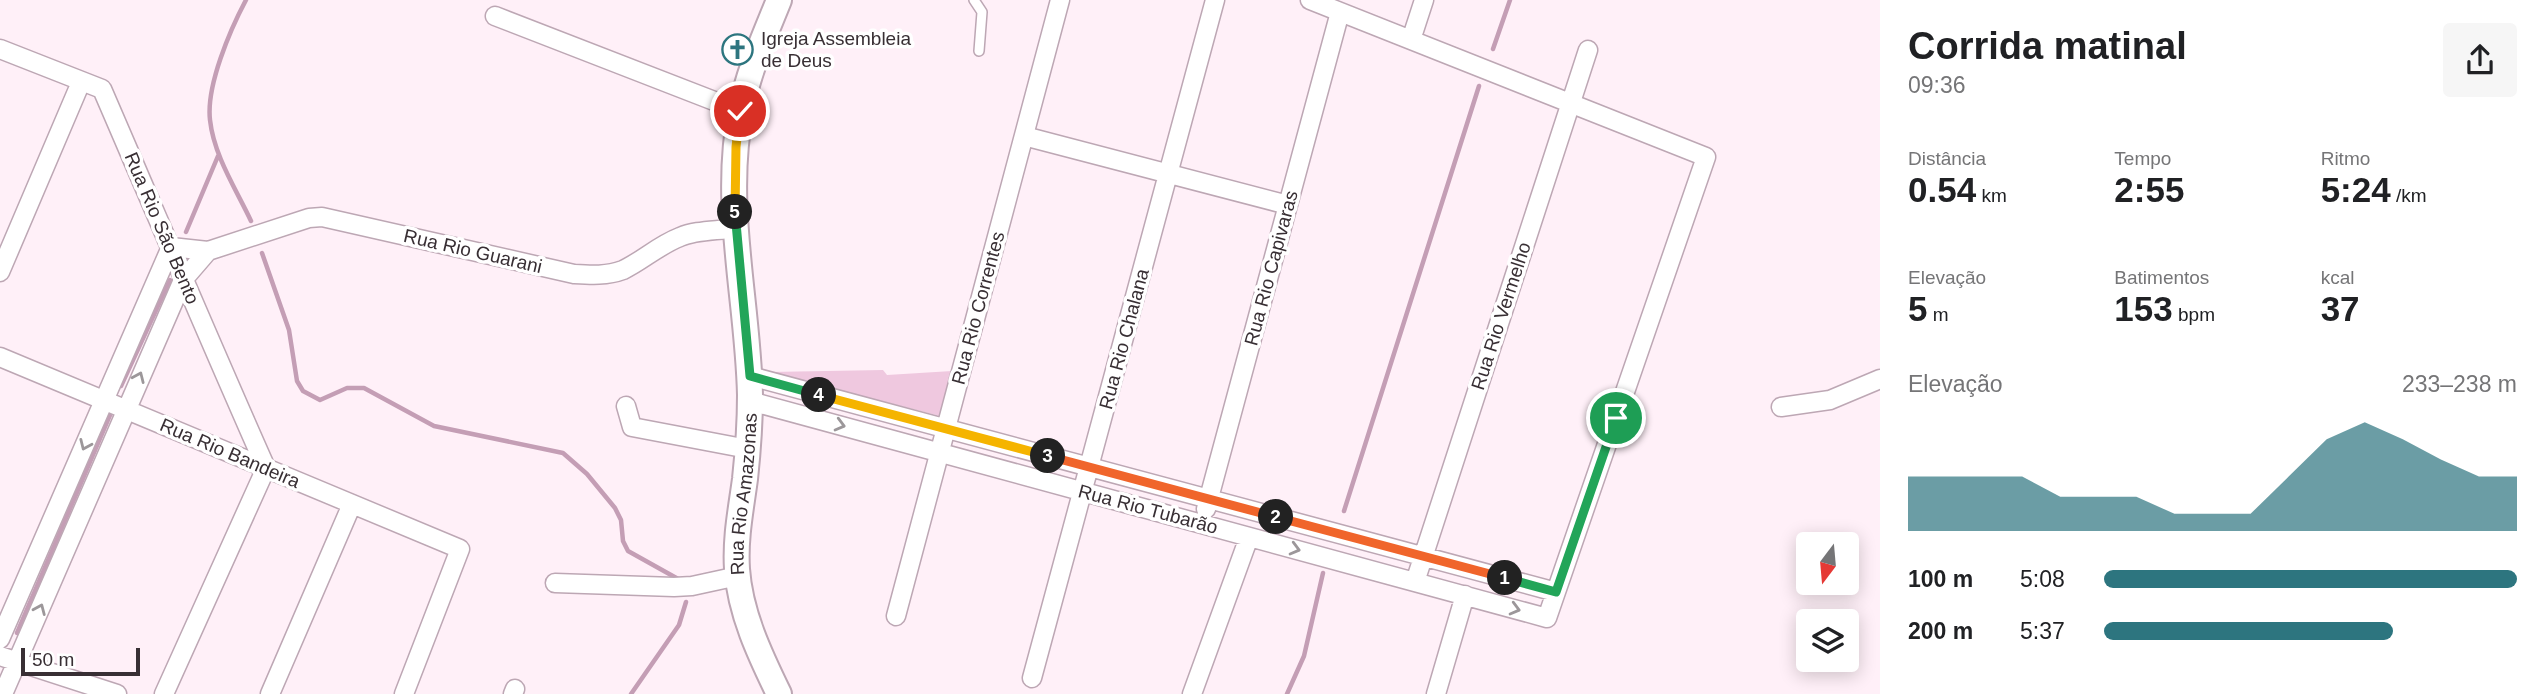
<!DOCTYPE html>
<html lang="pt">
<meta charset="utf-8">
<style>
:root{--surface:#fff;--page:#f6f6f6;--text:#202124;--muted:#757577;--accent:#2d757f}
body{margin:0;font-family:Helvetica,sans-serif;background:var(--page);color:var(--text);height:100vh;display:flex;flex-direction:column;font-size:26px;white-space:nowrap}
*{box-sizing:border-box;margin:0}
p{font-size:23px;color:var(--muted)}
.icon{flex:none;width:38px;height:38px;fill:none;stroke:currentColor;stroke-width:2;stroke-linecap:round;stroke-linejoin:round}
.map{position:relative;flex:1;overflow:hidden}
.drawer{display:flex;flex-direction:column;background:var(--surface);width:665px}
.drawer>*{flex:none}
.needle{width:46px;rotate:196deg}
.fabs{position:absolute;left:1796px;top:532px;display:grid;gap:14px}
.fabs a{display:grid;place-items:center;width:63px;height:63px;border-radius:7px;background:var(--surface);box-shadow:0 4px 18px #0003;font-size:35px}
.scale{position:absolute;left:21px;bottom:18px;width:119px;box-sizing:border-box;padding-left:7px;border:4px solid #382f34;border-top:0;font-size:19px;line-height:24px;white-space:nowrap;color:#382f34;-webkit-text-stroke:5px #fff;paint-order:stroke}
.pin{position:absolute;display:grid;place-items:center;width:60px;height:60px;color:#fff;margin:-30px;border:4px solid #fff;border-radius:50%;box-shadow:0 2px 7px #0007}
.km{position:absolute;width:35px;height:35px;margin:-18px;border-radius:50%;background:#222;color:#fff;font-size:19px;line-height:35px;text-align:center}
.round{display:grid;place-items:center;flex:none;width:74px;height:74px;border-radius:7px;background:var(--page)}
.headline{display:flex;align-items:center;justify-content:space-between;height:119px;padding:0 28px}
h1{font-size:38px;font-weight:600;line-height:52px}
.metrics{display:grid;grid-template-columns:repeat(3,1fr);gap:10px;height:119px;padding:7px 28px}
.metrics div{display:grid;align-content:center}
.metrics b{font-size:35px;font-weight:600}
.metrics small{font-size:19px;font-weight:400}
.metrics p{font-size:19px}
.chart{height:196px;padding:14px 28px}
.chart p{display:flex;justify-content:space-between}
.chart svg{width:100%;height:126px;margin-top:7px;fill:var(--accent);opacity:.7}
ul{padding:0 28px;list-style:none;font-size:23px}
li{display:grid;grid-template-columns:112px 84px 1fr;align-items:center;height:52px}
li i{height:18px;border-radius:9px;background:var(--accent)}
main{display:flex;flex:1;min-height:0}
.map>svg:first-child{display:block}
.green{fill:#efc8df}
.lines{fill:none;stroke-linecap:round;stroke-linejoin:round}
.stream{stroke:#c49eb5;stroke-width:4.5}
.lane-casing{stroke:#bda7b4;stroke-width:12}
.street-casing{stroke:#bda7b4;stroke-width:21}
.secondary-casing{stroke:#bda7b4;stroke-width:28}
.lane{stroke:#fff;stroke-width:9}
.street{stroke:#fff;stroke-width:18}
.secondary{stroke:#fff;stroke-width:24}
.oneway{stroke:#9c979a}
.split-1-casing{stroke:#fff;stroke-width:14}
.split-2-casing{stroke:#fff;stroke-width:14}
.split-3-casing{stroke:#fff;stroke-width:14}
.split-4-casing{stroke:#fff;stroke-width:14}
.split-5-casing{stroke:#fff;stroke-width:14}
.split-6-casing{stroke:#fff;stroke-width:14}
.split-1{stroke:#22a559;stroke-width:9}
.split-2{stroke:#f0652b;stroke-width:9}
.split-3{stroke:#f0652b;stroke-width:9}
.split-4{stroke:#f5b400;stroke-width:9}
.split-5{stroke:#22a559;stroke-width:9}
.split-6{stroke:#f5b400;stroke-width:9}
.labels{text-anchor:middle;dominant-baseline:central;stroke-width:7;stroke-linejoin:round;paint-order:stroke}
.poi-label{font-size:19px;fill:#382f34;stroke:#fff;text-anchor:start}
.street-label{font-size:19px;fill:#382f34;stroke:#fff}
</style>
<main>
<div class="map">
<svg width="1880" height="694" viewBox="0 0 1880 694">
<rect width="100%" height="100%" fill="#fff0f8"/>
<!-- green -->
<path class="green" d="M883,370L887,375L952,371L940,416L769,372Z"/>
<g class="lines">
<!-- stream -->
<path class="stream" d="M246,0C230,30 206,86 210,120C214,156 236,189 251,221
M1493,49L1510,0
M186,232L218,156
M262,253L289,330L297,381L303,391L320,400L347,388H364L434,426L563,453L587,474L615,508L621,520L623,541L628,551L680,580
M121,386L170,280
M1344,511L1479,86
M17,633L110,415
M631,694L679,625L686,602
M1287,694L1304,656L1323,573"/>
<defs>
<path id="lane" d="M974,0L982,12L979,51"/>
<path id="street" d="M495,16L740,111
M1411,40L1424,0
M0,49L102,89C157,216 210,342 266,468L164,694
M1024,136L1288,205
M0,272L81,82
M0,357L460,549L404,694
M750,376L1556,592
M750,401L1547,618L1706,157L1310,0
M626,406L632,427L748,449
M1781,407L1830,400L1880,379
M1206,509L1340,12
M1415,582L1588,50
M555,583L674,587L692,586L738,576
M896,616L1060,0
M0,639L171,247L208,251L309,218L322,217L574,274C591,275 607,276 623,270C642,261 659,245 680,237C696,230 717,231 735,228
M0,656L117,694
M1032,678L1215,0
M3,694L183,280L208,251
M270,694L352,504
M513,694L515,689
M1192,694L1249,537
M1436,694L1465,595"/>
<g id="secondary">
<path id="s1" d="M779,694C760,655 740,613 737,569C735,538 741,509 745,479C748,451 750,423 750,395C748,300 722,205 741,110C748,72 765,35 779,0"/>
</g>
</defs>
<!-- lane casing -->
<use href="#lane" class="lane-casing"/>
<!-- street casing -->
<use href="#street" class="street-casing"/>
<!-- secondary casing -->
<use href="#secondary" class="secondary-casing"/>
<!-- lane -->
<use href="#lane" class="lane"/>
<!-- street -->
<use href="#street" class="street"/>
<!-- secondary -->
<use href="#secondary" class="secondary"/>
</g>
<!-- one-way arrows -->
<defs><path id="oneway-chevron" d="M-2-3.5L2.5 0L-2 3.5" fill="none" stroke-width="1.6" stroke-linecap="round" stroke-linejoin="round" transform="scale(1.75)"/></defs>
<g class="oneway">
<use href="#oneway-chevron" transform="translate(139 377) rotate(-66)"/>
<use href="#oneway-chevron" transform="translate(840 425) rotate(15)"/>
<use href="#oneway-chevron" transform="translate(85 445) rotate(114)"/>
<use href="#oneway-chevron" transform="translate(1295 549) rotate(15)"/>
<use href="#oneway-chevron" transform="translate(40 609) rotate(-67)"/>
<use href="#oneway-chevron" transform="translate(1515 609) rotate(15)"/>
</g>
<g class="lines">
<defs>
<path id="split-1" d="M1505,578L1556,592L1616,418"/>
<path id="split-2" d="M1276,517L1505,578"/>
<path id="split-3" d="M1048,456L1276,517"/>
<path id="split-4" d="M819,395L1048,456"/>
<path id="split-5" d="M735,212L750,376L819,395"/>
<path id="split-6" d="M735,212L736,147L740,111"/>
</defs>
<!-- split-1 casing -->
<use href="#split-1" class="split-1-casing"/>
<!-- split-2 casing -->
<use href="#split-2" class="split-2-casing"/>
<!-- split-3 casing -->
<use href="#split-3" class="split-3-casing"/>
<!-- split-4 casing -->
<use href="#split-4" class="split-4-casing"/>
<!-- split-5 casing -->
<use href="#split-5" class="split-5-casing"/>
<!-- split-6 casing -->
<use href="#split-6" class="split-6-casing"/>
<!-- split-1 -->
<use href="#split-1" class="split-1"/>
<!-- split-2 -->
<use href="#split-2" class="split-2"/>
<!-- split-3 -->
<use href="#split-3" class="split-3"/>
<!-- split-4 -->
<use href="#split-4" class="split-4"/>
<!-- split-5 -->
<use href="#split-5" class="split-5"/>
<!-- split-6 -->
<use href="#split-6" class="split-6"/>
</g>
<!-- icons -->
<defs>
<symbol id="church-ring" viewBox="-11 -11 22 22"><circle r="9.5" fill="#fff" stroke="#2d757f" stroke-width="1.5"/><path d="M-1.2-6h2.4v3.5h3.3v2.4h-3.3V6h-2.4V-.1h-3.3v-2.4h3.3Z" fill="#2d757f"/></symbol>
</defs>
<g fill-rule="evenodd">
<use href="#church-ring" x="720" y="32" width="35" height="35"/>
</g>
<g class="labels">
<!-- poi labels -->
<g class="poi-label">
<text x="761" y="38">Igreja Assembleia<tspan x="761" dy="22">de Deus</tspan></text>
</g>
<!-- street labels -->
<g class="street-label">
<text transform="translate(162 228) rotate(67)">Rua Rio São Bento</text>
<text transform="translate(473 251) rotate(13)">Rua Rio Guarani</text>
<text transform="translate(1271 268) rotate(-75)">Rua Rio Capivaras</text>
<text transform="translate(978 308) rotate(-75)">Rua Rio Correntes</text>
<text transform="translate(1501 316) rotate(-72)">Rua Rio Vermelho</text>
<text transform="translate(1124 339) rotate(-75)">Rua Rio Chalana</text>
<text transform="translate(230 453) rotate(23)">Rua Rio Bandeira</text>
<text stroke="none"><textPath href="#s1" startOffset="208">Rua Rio Amazonas</textPath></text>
<text transform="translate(1148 509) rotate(15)">Rua Rio Tubarão</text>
</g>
</g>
</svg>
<div class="fabs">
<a><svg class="needle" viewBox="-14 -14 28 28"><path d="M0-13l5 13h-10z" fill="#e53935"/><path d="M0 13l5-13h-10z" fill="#757577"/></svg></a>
<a><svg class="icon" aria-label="layers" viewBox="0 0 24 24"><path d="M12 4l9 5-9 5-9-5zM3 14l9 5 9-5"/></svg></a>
</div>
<div class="scale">50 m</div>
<div class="pin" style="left:1616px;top:418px;background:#1e9e55"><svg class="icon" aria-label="arrive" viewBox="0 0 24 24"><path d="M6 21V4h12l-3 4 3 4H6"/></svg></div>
<div class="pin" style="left:740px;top:111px;background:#d93025"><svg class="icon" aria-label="check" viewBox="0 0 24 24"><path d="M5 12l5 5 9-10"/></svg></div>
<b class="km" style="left:1505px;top:578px">1</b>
<b class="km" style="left:1276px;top:517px">2</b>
<b class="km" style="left:1048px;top:456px">3</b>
<b class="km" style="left:819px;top:395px">4</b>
<b class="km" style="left:735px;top:212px">5</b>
</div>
<section class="drawer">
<div class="headline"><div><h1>Corrida matinal</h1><p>09:36</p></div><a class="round"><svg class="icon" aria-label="share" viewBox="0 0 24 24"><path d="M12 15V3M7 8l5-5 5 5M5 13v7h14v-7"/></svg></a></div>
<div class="metrics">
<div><p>Distância</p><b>0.54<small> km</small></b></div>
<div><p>Tempo</p><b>2:55</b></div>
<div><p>Ritmo</p><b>5:24<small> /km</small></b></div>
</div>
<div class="metrics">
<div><p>Elevação</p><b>5<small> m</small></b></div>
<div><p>Batimentos</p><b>153<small> bpm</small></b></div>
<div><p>kcal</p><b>37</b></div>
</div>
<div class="chart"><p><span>Elevação</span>233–238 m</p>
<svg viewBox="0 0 160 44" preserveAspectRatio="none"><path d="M0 44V25L10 25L20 25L30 25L40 32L50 32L60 32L70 38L80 38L90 38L100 25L110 12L120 6L130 12L140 19L150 25L160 25V44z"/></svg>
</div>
<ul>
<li><b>100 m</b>5:08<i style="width:100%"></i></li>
<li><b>200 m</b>5:37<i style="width:70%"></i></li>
</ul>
</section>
</main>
